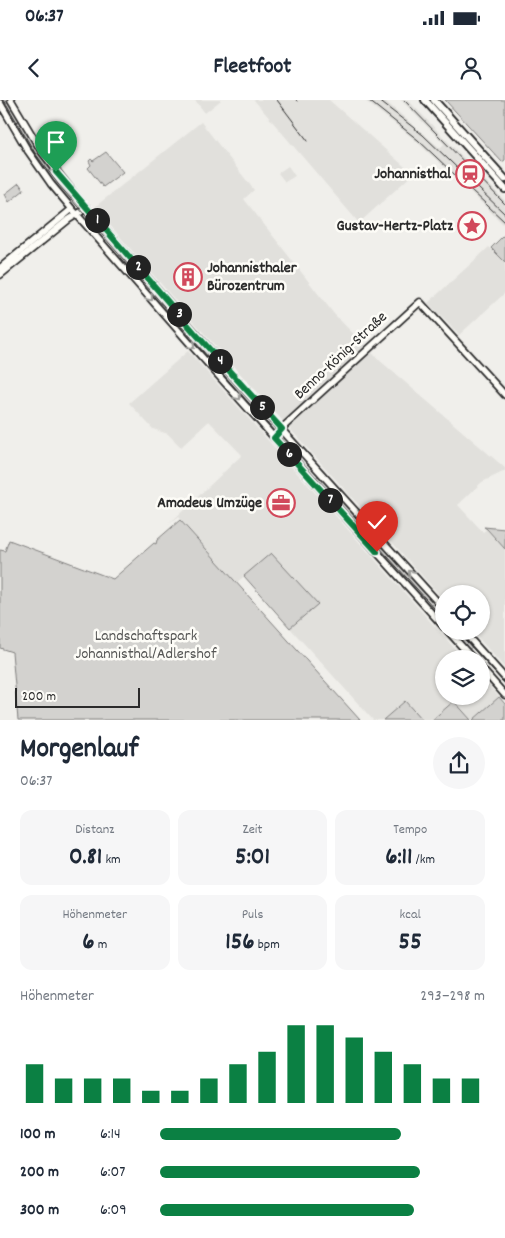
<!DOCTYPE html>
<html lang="de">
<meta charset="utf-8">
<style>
:root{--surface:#fff;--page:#f6f6f7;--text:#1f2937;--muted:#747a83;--accent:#0b8043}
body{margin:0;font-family:Dekko,sans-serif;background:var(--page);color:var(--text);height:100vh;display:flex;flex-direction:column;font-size:19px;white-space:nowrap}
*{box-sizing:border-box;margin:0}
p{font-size:16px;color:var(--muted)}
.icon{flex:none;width:28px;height:28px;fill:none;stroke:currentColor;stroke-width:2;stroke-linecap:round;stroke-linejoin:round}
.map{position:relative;height:620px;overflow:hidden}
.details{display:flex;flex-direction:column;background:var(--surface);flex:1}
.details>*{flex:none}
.buttons{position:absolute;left:435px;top:485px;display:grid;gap:10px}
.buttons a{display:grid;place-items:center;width:55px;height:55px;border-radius:50%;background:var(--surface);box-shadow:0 1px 4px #0004;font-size:25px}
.scale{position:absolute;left:15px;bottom:12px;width:125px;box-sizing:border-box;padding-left:5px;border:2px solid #2b2b2b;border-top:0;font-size:14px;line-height:18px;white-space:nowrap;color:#2b2b2b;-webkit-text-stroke:4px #fdfcf7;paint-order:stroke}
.pin{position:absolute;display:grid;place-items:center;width:42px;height:42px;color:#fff;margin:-51px -21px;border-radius:50% 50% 50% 0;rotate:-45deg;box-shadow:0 0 5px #0007}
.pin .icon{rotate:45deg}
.km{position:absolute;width:25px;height:25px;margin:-12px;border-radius:50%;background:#222;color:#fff;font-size:14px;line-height:25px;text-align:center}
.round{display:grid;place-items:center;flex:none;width:52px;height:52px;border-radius:26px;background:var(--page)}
.headline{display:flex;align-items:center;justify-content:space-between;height:85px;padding:0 20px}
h1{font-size:28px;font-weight:700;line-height:38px}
.metrics{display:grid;grid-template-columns:repeat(3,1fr);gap:8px;height:85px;padding:5px 20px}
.metrics div{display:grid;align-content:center;border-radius:12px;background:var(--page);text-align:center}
.metrics b{font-size:25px;font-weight:700}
.metrics small{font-size:14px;font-weight:400}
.metrics p{font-size:14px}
.chart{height:140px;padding:10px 20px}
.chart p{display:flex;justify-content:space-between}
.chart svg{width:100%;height:90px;margin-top:5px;stroke:var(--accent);stroke-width:6}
ul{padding:0 20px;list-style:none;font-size:16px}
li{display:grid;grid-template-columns:80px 60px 1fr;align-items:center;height:38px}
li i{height:12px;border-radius:6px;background:var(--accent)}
.status{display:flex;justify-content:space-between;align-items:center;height:35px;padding:0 25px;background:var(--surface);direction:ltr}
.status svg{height:14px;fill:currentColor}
header{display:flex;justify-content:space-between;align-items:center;height:65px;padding:0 20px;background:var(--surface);font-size:22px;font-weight:700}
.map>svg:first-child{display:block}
.built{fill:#e1e0dc}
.green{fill:#d3d2cf;stroke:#7f7e7d}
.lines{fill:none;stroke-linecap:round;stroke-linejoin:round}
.secondary-casing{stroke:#2b2b2b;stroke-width:9}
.primary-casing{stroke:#2b2b2b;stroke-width:10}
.secondary{stroke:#fdfcf7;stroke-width:5.5}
.primary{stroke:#fdfcf7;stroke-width:6}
.tram{stroke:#2b2b2b;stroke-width:1}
.rail{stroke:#2b2b2b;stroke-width:1}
.oneway{stroke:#9e9e9b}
.route-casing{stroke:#fff;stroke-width:10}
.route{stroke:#0b8043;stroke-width:6}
.labels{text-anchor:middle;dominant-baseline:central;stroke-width:5;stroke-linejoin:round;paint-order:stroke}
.poi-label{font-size:16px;font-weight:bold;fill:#2b2b2b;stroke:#fdfcf7;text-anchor:end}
.street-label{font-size:16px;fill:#2b2b2b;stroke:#fdfcf7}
.park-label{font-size:16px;fill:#555554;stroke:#fdfcf7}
</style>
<div class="status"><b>06:37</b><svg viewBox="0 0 49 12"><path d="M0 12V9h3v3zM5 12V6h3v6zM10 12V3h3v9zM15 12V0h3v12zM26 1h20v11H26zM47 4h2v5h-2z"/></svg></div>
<header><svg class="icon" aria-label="back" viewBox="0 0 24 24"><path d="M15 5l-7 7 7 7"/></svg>Fleetfoot<svg class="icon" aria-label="person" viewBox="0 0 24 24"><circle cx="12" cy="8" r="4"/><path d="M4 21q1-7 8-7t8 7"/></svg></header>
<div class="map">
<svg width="505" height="621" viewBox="0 0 505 621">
<rect width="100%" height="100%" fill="#f0efeb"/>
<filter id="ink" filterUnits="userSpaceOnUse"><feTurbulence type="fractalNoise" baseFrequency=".02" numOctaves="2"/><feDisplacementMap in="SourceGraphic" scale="10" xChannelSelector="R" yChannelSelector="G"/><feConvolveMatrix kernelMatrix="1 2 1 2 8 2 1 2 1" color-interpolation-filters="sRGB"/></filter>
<g filter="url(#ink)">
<!-- built -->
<path class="built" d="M195,0H221L205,13Z
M254,0H329L413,74L359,123Z
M364,0H384L440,48L444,44L401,0H408L505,101V126L451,73L409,35Z
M201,22L254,90L244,99L334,214L378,259L505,368V371L482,382L458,405L483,432L487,429L505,449V568L472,531H481V494H444V500L201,230L95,108L96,106Z
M288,66L295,76L285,82L278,73Z
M489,147L505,162V193L459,235L428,203Z
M188,251L464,559H444V596H481V577L499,597L473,620H471L454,601L432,620H422L405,601L383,620H373L290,528L317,504L271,454L236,483L178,417L169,424L242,355L209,321L181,347L168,334L153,329L129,303Z"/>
<!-- green -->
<path class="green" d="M1,0H9L20,19L18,20L19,22L14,23Z
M445,0H505V60L502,62Z
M23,24L44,58L74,97L69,101L44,71L17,28V25Z
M106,52L123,72L103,87L88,68L91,65L89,61L91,59L93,61Z
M19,83L24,90L9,102L5,94Z
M505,134V162L491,148Z
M123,153L192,232L191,233L192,236L187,238L117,157Z
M196,237L272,321L266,326L192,243L193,242L192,240Z
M318,376H321L377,438L371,443L314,379Z
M180,420L360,620H18L12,552L0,548V450L5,451L9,440L113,479L154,443L156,444L157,440Z
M484,427L505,429V449L487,429Z
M381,442L444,512V523L376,448L377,446L376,445Z
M271,453L318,504L290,528L244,476Z
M451,531H461L472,543L470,545L472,547L468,550Z
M499,597L505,604V620H473Z
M405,601L422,620H383Z
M454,601L471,620H432Z"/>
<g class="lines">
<defs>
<path id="secondary" d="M11,0L42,52L76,96L233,276L444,509
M0,3L28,51L51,84L72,109L192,246L444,527
M0,168L72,109
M0,175L68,120L87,108
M274,338L281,329L420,202L505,295
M448,531L473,559
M463,531L505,578
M481,568L505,595"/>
<path id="primary" d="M425,0L505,89
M434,0L505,79"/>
</defs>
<!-- secondary casing -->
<use href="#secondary" class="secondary-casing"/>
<!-- primary casing -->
<use href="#primary" class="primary-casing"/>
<!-- secondary -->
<use href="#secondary" class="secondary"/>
<!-- primary -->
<use href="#primary" class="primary"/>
<!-- tram -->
<path class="tram" d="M4,0L35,53L58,84L229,281L444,519
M378,0L423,35L505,114
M404,0L505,104
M457,531L505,584"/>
<!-- rail -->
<path class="rail" d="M277,0L308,41
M296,0L297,1
M368,0L418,40L505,122"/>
</g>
<!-- one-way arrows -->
<defs><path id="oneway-chevron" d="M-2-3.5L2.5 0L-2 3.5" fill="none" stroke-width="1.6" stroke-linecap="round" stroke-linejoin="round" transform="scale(1.25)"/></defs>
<g class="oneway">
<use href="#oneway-chevron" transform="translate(150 198) rotate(49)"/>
<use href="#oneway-chevron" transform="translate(192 246) rotate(48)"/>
<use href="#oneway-chevron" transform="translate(238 297) rotate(48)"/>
<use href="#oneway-chevron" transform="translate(411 473) rotate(-132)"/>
</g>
</g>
<g class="lines" filter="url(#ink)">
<defs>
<path id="route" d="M56,72L194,232L282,329L274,338L377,452"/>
</defs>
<!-- route casing -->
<use href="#route" class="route-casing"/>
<!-- route -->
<use href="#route" class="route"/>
</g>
<!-- icons -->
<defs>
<symbol id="station-ring" viewBox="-11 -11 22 22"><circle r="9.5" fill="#fdfcf7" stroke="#d1495b" stroke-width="1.5"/><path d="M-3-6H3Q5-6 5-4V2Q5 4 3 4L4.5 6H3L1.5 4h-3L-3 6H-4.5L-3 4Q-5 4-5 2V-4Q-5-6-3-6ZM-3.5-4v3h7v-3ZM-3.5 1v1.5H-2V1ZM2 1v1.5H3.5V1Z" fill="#d1495b"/></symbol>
<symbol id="sight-ring" viewBox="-11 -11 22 22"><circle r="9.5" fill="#fdfcf7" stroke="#d1495b" stroke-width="1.5"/><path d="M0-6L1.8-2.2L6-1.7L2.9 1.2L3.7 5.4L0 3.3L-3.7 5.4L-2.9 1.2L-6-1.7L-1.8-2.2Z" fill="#d1495b"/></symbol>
<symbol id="building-ring" viewBox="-11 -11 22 22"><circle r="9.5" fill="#fdfcf7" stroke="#d1495b" stroke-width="1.5"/><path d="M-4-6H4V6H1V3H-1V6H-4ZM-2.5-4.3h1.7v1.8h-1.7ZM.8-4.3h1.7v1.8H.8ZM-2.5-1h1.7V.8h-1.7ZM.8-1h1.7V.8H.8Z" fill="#d1495b"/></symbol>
<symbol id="office-ring" viewBox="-11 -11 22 22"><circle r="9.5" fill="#fdfcf7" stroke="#d1495b" stroke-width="1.5"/><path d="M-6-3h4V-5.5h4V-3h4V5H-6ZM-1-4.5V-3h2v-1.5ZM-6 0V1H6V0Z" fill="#d1495b"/></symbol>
</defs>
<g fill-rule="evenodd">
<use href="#station-ring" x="454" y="58" width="32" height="32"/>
<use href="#sight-ring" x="456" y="110" width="32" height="32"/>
<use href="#building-ring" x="172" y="161" width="32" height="32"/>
<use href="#office-ring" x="265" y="387" width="32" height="32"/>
</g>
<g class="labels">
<!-- poi labels -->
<g class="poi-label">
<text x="451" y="74">Johannisthal</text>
<text x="453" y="126">Gustav-Hertz-Platz</text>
<text x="207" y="168" text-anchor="start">Johannisthaler<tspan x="207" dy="18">Bürozentrum</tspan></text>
<text x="262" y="403">Amadeus Umzüge</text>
</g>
<!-- street labels -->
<g class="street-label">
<text transform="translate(341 256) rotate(-43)">Benno-König-Straße</text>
</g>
<!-- park labels -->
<g class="park-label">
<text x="146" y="536">Landschaftspark<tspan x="146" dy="18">Johannisthal/Adlershof</tspan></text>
</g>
</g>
</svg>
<div class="buttons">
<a><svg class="icon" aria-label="locate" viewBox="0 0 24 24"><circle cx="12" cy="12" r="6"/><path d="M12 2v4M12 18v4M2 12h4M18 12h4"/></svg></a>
<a><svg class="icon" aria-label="layers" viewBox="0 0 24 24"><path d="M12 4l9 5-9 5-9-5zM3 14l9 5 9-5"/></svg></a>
</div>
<div class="scale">200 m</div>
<div class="pin" style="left:56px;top:72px;background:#1e9e55"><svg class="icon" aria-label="arrive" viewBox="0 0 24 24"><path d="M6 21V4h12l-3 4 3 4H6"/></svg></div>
<div class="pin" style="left:377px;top:452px;background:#d93025"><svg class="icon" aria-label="check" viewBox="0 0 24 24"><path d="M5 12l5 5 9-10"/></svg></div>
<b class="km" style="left:97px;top:120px">1</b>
<b class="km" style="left:138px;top:167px">2</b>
<b class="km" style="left:179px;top:214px">3</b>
<b class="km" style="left:220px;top:261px">4</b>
<b class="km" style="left:262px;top:307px">5</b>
<b class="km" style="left:289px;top:354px">6</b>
<b class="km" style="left:330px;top:400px">7</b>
</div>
<section class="details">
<div class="headline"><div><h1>Morgenlauf</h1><p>06:37</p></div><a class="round"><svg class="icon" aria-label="share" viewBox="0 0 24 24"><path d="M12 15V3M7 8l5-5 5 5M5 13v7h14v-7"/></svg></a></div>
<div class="metrics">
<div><p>Distanz</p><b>0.81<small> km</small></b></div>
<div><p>Zeit</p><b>5:01</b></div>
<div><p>Tempo</p><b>6:11<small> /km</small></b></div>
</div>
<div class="metrics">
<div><p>Höhenmeter</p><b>6<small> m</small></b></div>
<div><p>Puls</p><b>156<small> bpm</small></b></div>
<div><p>kcal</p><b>55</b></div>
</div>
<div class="chart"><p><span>Höhenmeter</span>293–298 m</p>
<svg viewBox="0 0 160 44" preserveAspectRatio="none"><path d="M5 44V25M15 44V32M25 44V32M35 44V32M45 44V38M55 44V38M65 44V32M75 44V25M85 44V19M95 44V6M105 44V6M115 44V12M125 44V19M135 44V25M145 44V32M155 44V32"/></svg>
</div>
<ul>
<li><b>100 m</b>6:14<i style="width:74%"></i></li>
<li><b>200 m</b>6:07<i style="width:80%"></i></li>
<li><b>300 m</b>6:09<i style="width:78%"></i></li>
</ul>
</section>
